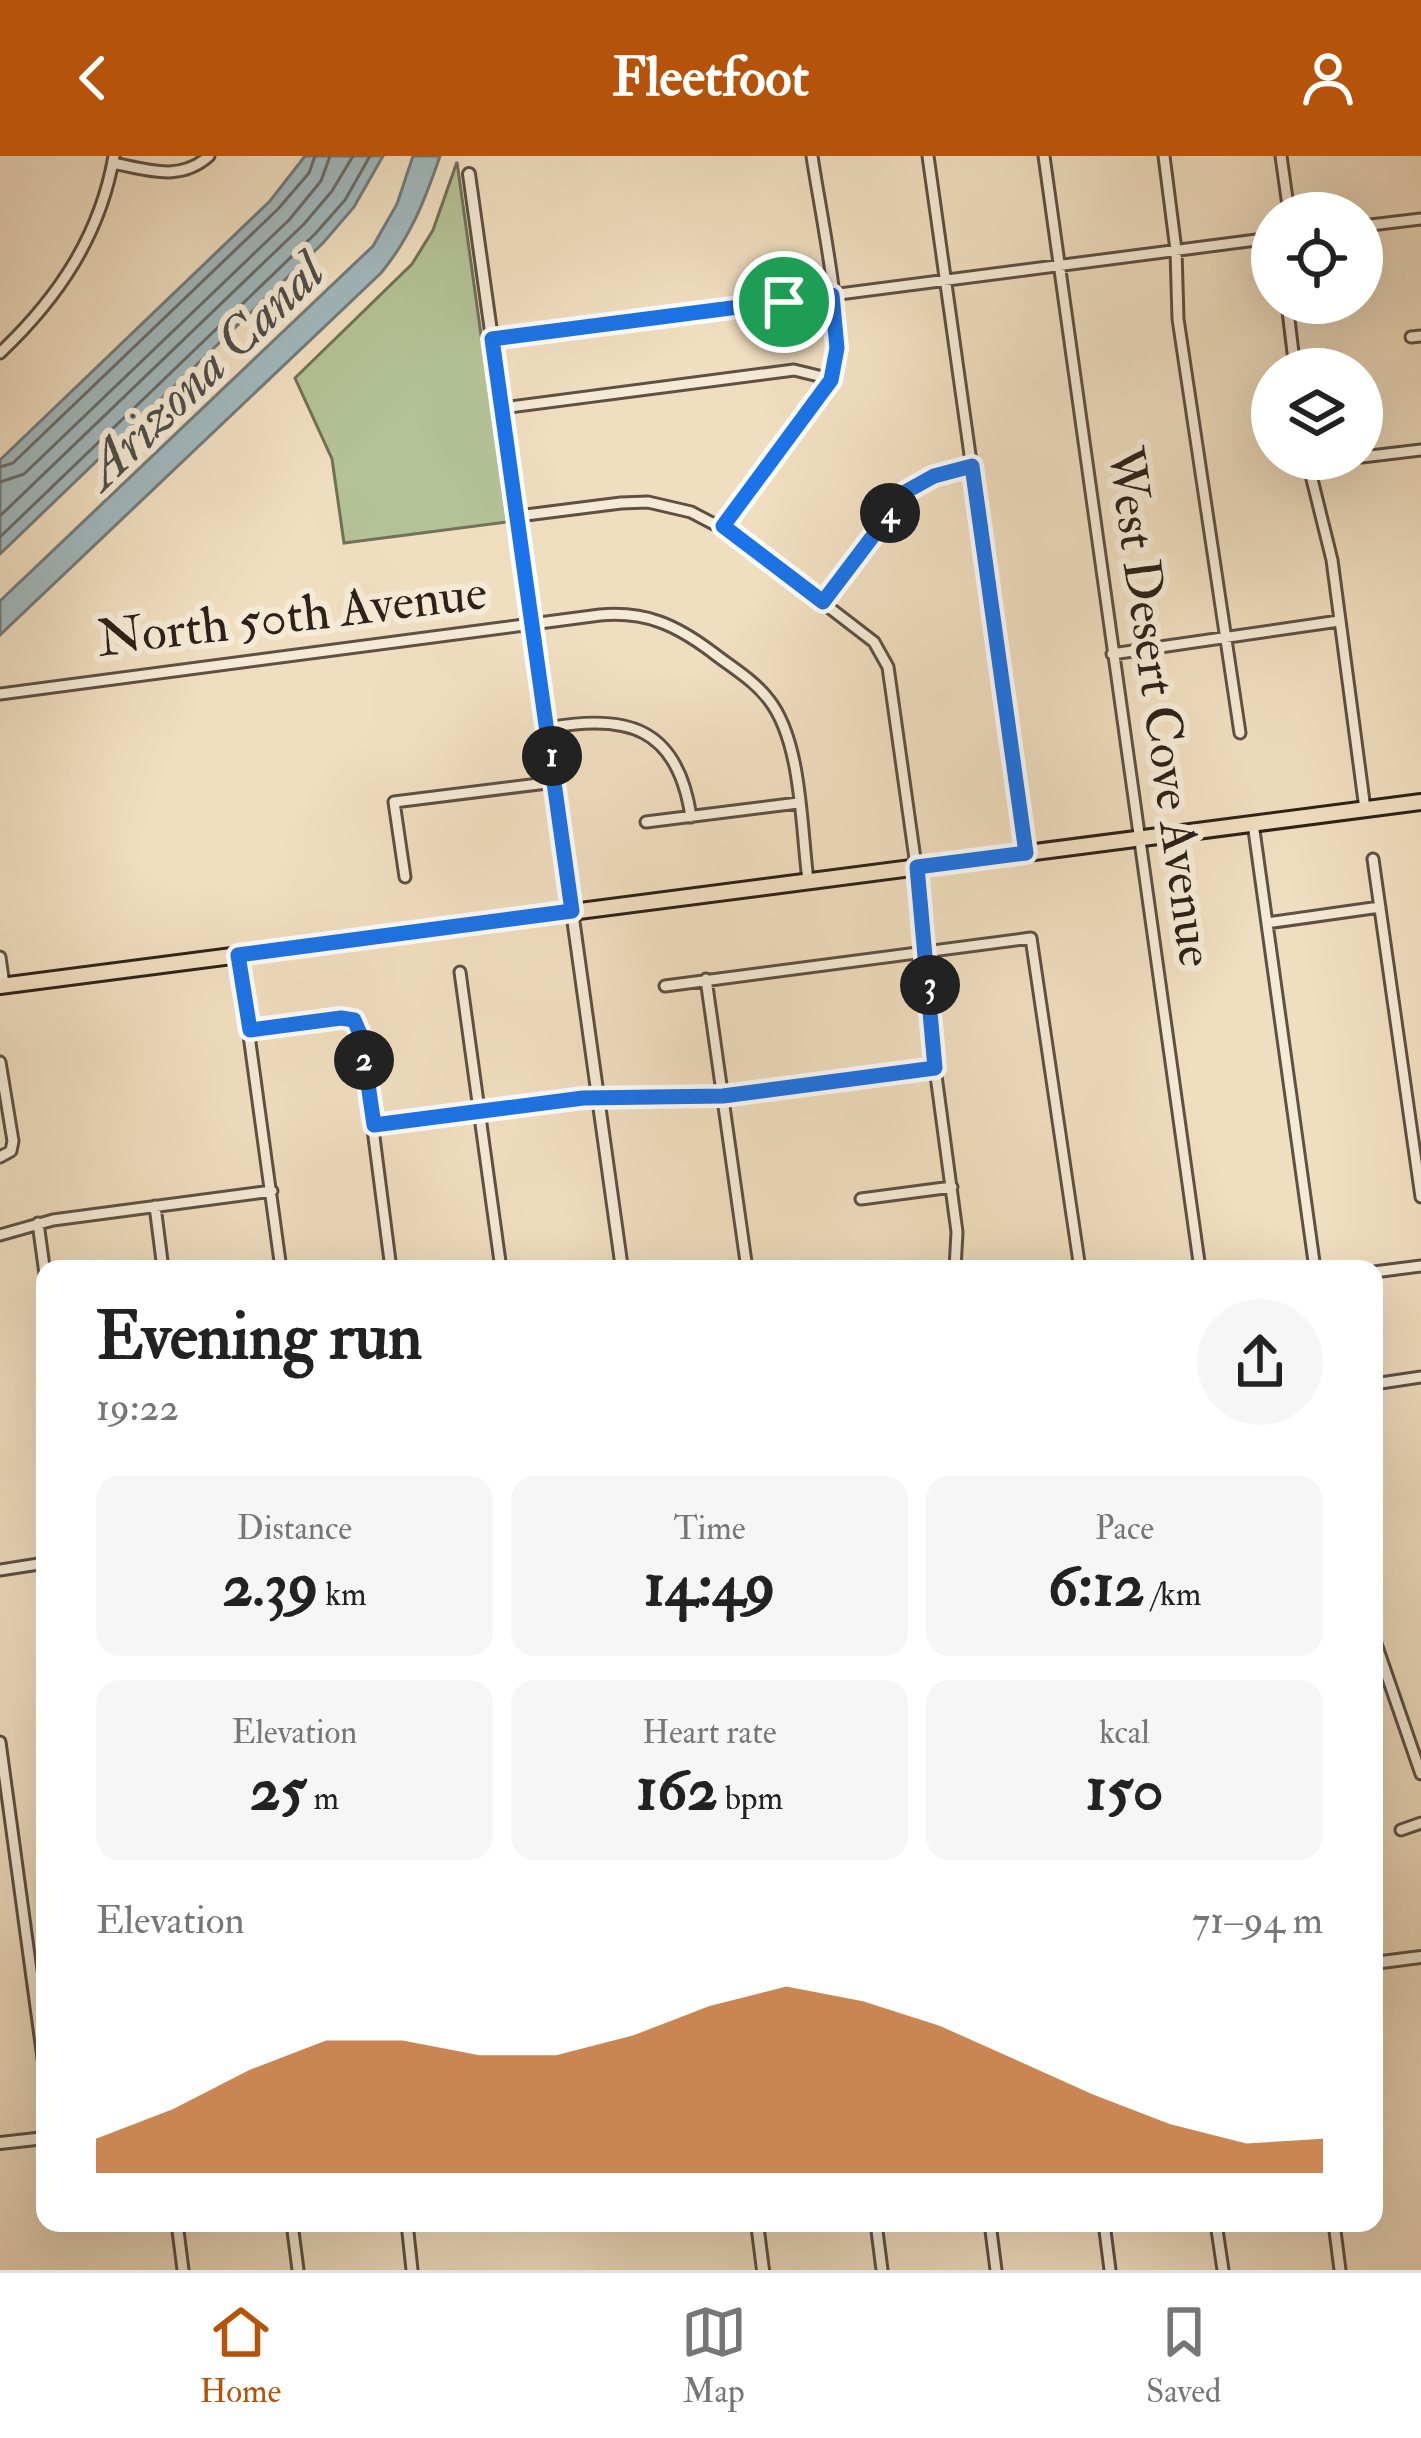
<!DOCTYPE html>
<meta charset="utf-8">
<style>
:root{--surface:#fff;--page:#f6f6f6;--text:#222;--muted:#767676;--line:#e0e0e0;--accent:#b45309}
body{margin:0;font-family:"IM FELL Double Pica",serif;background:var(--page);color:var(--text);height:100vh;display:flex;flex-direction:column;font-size:45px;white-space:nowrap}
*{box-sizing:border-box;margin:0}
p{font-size:39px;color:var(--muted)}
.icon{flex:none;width:66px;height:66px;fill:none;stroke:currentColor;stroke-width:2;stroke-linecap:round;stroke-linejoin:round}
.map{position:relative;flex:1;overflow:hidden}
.panel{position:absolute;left:36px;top:1104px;width:1347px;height:972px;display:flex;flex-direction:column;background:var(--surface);border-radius:24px;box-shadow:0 12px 48px #0002}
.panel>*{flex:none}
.controls{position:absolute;left:1251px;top:36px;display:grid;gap:24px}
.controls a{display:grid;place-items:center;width:132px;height:132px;border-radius:50%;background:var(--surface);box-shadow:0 12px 48px #0002;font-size:60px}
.pin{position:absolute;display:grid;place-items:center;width:102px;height:102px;color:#fff;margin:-51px;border:6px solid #fff;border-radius:50%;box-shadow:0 3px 12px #0007}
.km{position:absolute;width:60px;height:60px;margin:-30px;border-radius:50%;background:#222;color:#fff;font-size:33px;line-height:60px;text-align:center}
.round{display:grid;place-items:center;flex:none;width:126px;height:126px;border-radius:63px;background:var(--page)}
.head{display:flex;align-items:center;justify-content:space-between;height:204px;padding:0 60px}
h1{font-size:66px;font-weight:700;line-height:90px}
.metrics{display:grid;grid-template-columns:repeat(3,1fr);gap:18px;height:204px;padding:12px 60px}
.metrics div{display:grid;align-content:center;border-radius:24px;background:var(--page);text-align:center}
.metrics b{font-size:60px;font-weight:700}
.metrics small{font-size:33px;font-weight:400}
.metrics p{font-size:33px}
.chart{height:336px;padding:24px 60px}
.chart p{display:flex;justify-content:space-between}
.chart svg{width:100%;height:216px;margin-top:12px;fill:var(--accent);opacity:.7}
header{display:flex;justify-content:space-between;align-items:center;height:156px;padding:0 60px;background:var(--accent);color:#fff;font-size:54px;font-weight:700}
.menu{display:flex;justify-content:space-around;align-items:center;height:168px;border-top:3px solid var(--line);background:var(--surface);font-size:33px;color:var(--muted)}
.menu a{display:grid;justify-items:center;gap:6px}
.menu .selected{color:var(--accent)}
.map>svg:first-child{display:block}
.green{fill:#b4c297;stroke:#717258;stroke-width:3}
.water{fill:#a1b9be;stroke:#737c7c;stroke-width:3}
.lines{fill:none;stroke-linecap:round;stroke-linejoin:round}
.shore{stroke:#686d6c;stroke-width:3}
.minor-casing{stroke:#5e5043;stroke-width:15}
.tertiary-casing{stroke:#5e5043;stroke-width:16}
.primary-casing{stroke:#2e2119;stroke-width:20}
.minor{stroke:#f5ead6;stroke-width:9}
.tertiary{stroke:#f5ead6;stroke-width:10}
.primary{stroke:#f0dec0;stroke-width:14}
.route-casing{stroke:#fff;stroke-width:24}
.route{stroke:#1a73e8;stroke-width:15}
.labels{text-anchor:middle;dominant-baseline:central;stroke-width:12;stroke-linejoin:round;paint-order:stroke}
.street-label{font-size:51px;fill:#2e2119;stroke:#f5ead6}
.water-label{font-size:54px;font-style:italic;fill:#504f4b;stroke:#f5ead6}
</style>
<header><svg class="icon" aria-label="back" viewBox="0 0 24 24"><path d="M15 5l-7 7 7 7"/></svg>Fleetfoot<svg class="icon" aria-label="person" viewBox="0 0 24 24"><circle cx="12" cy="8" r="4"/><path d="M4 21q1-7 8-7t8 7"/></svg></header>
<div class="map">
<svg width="1421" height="2114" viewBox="0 0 1421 2114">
<rect width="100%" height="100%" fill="#f0dec0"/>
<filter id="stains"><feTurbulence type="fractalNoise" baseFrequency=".00167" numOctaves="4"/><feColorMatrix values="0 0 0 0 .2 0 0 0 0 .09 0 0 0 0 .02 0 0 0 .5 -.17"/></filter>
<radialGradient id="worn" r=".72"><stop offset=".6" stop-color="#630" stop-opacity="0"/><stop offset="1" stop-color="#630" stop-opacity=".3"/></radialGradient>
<!-- green -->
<path class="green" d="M457,6L507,366L344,387L332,303L295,222L412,108L433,74Z"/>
<!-- water -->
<path class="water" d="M305,0H383L354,51L323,87L0,398V304L270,45Z
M413,0H440C425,44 410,82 381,117L0,479V445L373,90L397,48Z"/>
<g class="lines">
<!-- shore -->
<path class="shore" d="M0,311L13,307L278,53L309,17L315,0
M0,326L24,318L289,64L321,25L330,0
M0,360L304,68L332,35L353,0
M0,381L315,78L345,44L370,0"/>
<defs>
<path id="minor" d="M928,0L1026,697
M1044,0L1200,1113
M1164,0L1176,94L1178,163L1240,577
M1281,0L1289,57
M113,7C148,14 180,26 209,0
M1362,70L1421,63
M1287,147L1295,213
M1411,181L1421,180
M492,183L1272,82
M0,197C58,142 100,80 114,0
M502,252L794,214L831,223
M1362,301L1421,294
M1307,303L1332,404L1365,653
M1308,309L1350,303
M518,360L621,347L648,346L691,356L735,379L874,486L888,511L926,781L935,912L957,1076L955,1113
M723,370C748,337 827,247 835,212C845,169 819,49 812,0
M823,445L907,335L935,320L972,311
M1112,498L1339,465
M0,538L600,459C646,455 676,469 712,496C731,511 754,524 769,544C802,586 801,672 808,724
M548,572C628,557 678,572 691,661
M646,666L798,647
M1253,667L1315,1113
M1373,703L1421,1041
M405,721L394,646L555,626
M1267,767L1380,751
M238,799L281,1113
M0,801L4,829
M460,816L501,1113
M706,823L747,1113
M665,830L1031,782L1080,1113
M250,874L341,862L354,864L361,880L391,1113
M0,906L13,985L11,995L0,1001
M373,969L583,942L723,940L935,912
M861,1043L952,1031
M155,1050L163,1113
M38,1067L45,1118
M0,1079L53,1064L272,1035
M1374,1116L1421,1110
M1374,1228L1421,1221
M0,1414L45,1407
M1374,1482L1421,1618
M0,1586L45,1917
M1401,1674L1421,1667
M177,2067L183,2114
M292,2067L298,2114
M407,2067L412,2114
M876,2067L882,2114
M990,2067L996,2114
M1104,2067L1110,2114
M1216,2067L1223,2114
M1334,2067L1340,2114"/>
<path id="tertiary" d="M469,18L622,1113
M1374,1807L1421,1801
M0,1987L45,1982
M757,2067L763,2114"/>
<path id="primary" d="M0,830L1421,646"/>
</defs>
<!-- minor casing -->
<use href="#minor" class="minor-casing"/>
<!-- tertiary casing -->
<use href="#tertiary" class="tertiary-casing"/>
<!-- primary casing -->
<use href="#primary" class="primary-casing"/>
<!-- minor -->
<use href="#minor" class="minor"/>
<!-- tertiary -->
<use href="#tertiary" class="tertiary"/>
<!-- primary -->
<use href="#primary" class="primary"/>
</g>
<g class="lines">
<defs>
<path id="route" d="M832,139L837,192L831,224L723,370L823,446L907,335L934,320L972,310L1026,697L917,711L935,912L723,940L583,942L374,969L361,880L354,864L341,862L250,874L238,799L572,755L492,183Z"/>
</defs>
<!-- route casing -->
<use href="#route" class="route-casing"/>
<!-- route -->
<use href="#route" class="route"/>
</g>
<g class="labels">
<!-- street labels -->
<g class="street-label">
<text transform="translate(292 460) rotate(-7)">North 50th Avenue</text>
<text transform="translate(1160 551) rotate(82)">West Desert Cove Avenue</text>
</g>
<!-- water labels -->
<g class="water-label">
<text transform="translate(204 215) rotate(-44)">Arizona Canal</text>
</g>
</g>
<rect width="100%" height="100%" filter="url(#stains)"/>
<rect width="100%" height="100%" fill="url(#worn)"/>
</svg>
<div class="controls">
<a><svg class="icon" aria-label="locate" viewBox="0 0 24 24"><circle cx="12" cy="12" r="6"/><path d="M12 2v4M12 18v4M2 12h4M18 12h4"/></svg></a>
<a><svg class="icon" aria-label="layers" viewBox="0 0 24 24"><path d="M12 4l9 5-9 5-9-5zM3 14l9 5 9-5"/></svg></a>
</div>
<div class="pin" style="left:784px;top:146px;background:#1e9e55"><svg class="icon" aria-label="arrive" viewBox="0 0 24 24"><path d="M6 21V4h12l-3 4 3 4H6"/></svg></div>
<b class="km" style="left:552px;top:600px">1</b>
<b class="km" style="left:364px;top:904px">2</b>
<b class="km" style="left:930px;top:829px">3</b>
<b class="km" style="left:890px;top:357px">4</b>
<section class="panel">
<div class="head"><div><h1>Evening run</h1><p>19:22</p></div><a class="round"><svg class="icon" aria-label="share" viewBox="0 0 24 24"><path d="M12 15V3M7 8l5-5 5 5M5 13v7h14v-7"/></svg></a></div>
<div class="metrics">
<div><p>Distance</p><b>2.39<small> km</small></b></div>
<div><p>Time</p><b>14:49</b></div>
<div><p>Pace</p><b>6:12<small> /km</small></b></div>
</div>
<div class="metrics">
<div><p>Elevation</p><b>25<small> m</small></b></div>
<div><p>Heart rate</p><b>162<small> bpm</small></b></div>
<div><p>kcal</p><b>150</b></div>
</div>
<div class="chart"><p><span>Elevation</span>71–94 m</p>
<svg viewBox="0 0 160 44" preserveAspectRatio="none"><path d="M0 44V37L10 31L20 23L30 17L40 17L50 20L60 20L70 16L80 10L90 6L100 9L110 14L120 21L130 28L140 34L150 38L160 37V44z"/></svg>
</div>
</section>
</div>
<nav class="menu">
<a class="selected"><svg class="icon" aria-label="home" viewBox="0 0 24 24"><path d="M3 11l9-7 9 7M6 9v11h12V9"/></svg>Home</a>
<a><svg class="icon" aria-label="map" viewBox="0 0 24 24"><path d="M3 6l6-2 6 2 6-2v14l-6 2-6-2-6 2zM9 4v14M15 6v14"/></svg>Map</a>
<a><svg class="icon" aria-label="saved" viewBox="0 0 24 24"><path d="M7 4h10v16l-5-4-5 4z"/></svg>Saved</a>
</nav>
